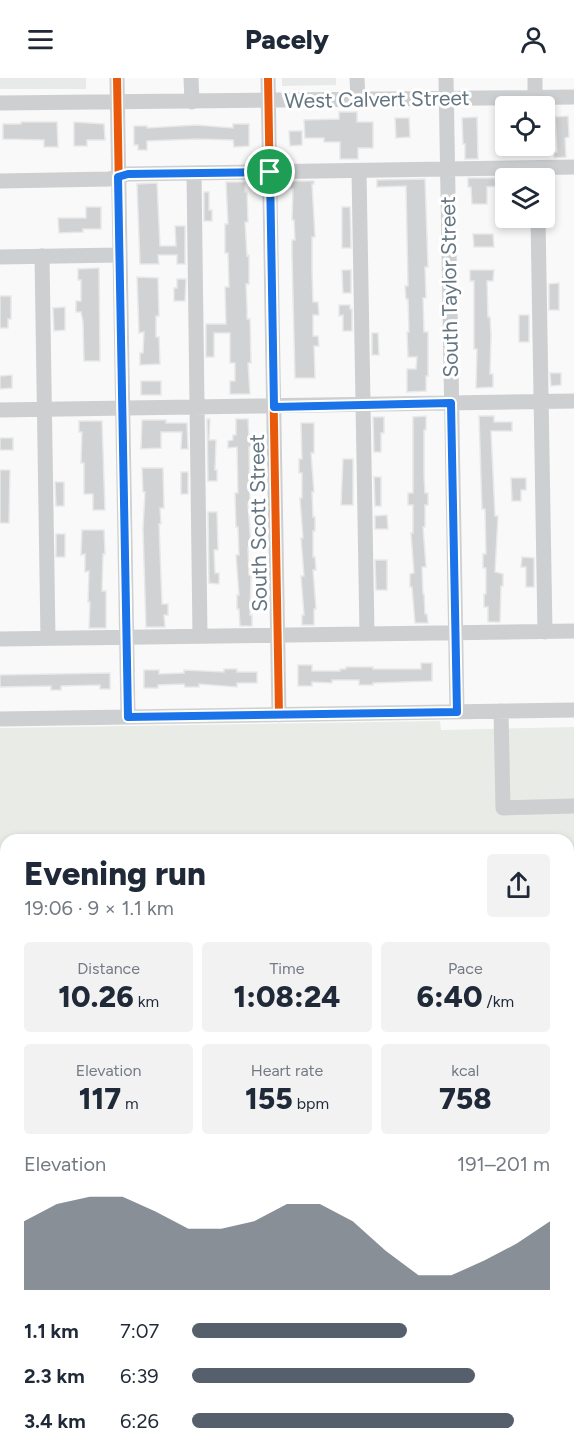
<!DOCTYPE html>
<meta charset="utf-8">
<style>
:root{--surface:#fff;--page:#f2f2f3;--text:#1f2937;--muted:#747a83;--accent:#56606c}
body{margin:0;font-family:Figtree,sans-serif;background:var(--page);color:var(--text);height:100vh;display:flex;flex-direction:column;font-size:22px;white-space:nowrap}
*{box-sizing:border-box;margin:0}
p{font-size:20px;color:var(--muted)}
.icon{flex:none;width:33px;height:33px;fill:none;stroke:currentColor;stroke-width:2;stroke-linecap:round;stroke-linejoin:round}
.map{position:relative;flex:1;overflow:hidden}
.side{position:absolute;left:0px;top:756px;width:574px;height:621px;display:flex;flex-direction:column;background:var(--surface);border-radius:18px 18px 0 0;box-shadow:0 3px 9px #0003}
.side>*{flex:none}
.buttons{position:absolute;left:495px;top:18px;display:grid;gap:12px}
.buttons a{display:grid;place-items:center;width:60px;height:60px;border-radius:6px;background:var(--surface);box-shadow:0 3px 9px #0003;font-size:30px}
.pin{position:absolute;display:grid;place-items:center;width:51px;height:51px;color:#fff;margin:-26px;border:3px solid #fff;border-radius:50%;box-shadow:0 2px 6px #0007}
.round{display:grid;place-items:center;flex:none;width:63px;height:63px;border-radius:6px;background:var(--page)}
.head{display:flex;align-items:center;justify-content:space-between;height:102px;padding:0 24px}
h1{font-size:33px;font-weight:800;line-height:45px}
.figures{display:grid;grid-template-columns:repeat(3,1fr);gap:9px;height:102px;padding:6px 24px}
.figures div{display:grid;align-content:center;border-radius:6px;background:var(--page);text-align:center}
.figures b{font-size:30px;font-weight:800}
.figures small{font-size:16px;font-weight:400}
.figures p{font-size:16px}
.chart{height:168px;padding:12px 24px}
.chart p{display:flex;justify-content:space-between}
.chart svg{width:100%;height:108px;margin-top:6px;fill:var(--accent);opacity:.7}
ul{padding:0 24px;list-style:none;font-size:20px}
li{display:grid;grid-template-columns:96px 72px 1fr;align-items:center;height:45px}
li i{height:15px;border-radius:8px;background:var(--accent)}
header{display:flex;justify-content:space-between;align-items:center;height:78px;padding:0 24px;background:var(--surface);font-size:27px;font-weight:800}
.map>svg:first-child{display:block}
.built{fill:#e8e9e9}
.green{fill:#e8ebe6}
.lines{fill:none;stroke-linecap:round;stroke-linejoin:round}
.canal{stroke:#ced6d9;stroke-width:10}
.building{fill:#d0d2d3;stroke:#e8e8e8;stroke-width:1.5}
.minor{stroke:#cecfd0;stroke-width:15}
.cycleway-casing{stroke:#fff;stroke-width:11}
.cycleway{stroke:#e8590c;stroke-width:8}
.route-casing{stroke:#fff;stroke-width:12}
.route{stroke:#1a73e8;stroke-width:8}
.labels{text-anchor:middle;dominant-baseline:central;stroke-width:6;stroke-linejoin:round;paint-order:stroke}
.street-label{font-size:21px;fill:#657683;stroke:#fff}
</style>
<header><svg class="icon" aria-label="menu" viewBox="0 0 24 24"><path d="M4 6h16M4 12h16M4 18h16"/></svg>Pacely<svg class="icon" aria-label="person" viewBox="0 0 24 24"><circle cx="12" cy="8" r="4"/><path d="M4 21q1-7 8-7t8 7"/></svg></header>
<div class="map">
<svg width="574" height="1377" viewBox="0 0 574 1377">
<rect width="100%" height="100%" fill="#f9f9f9"/>
<!-- built -->
<path class="built" d="M0,0H86V11H0Z
M282,0H336V7L282,8Z
M574,1297V1377H507V1371H568L569,1298Z"/>
<!-- green -->
<path class="green" d="M440,643L441,652L574,649V1276L569,1277L568,762H6V1371H485V1377H0V650Z"/>
<g class="lines">
<!-- canal -->
<path class="canal" d="M568,1291L574,1289
M499,1377V1371"/>
</g>
<!-- building -->
<path class="building" d="M339,34H357V44H373V70H358V81H340V64H324V60H305L304,42L339,41Z
M568,38L569,59L565,60L566,79L554,80V74H557L555,39Z
M477,39L478,81H465V66H463L462,40Z
M395,40H409L410,59L396,60Z
M21,44H57L58,69H44V62L3,61V46H21Z
M74,44L104,46L105,62H87V68H74Z
M233,46H249V68L234,69L233,62L196,61L147,63V72H138V67H134V48H147V50L196,47L233,50Z
M289,53H302V67L290,68Z
M468,100H495L496,108L487,109V126H472L471,109H468Z
M425,101L428,189H425L426,220H423L424,254H428V298H426V313L407,314V291H416L417,279H408L407,254H409L408,221H406L405,208H408L406,108L377,109V102Z
M290,103H314V106H312L315,159H312V193L313,224H318L319,237H313V258H318L319,268H314L315,300H295L292,177V162H295L294,142H292L293,111H290Z
M226,104H245V114H247L248,144H245L247,178L249,177V206H246L247,230V241H250L251,285H248L250,316H230V303H235V285H230V255H214V279H206V246H226L225,209H229L228,175H225V146H228Z
M157,105L160,168H176L175,148H185V186H177V177H158L159,186H140L137,106Z
M204,114H209V132H212V143H204Z
M86,129H101V151H83V154L59,155L58,140H86Z
M342,129H350L351,170H342Z
M473,156H493L494,169H474Z
M99,190L100,283H84L83,244L81,234H76V223H81V202H78V191Z
M342,192H351V215H343Z
M470,192H494L493,203H487L488,239H490L491,257L490,296H493V309L476,310L477,271H474V203H470Z
M137,199L158,200L159,238H156V259H159L160,286L140,287V275H143L144,254L139,255Z
M177,201H186L185,223H174V210H177Z
M559,205V232H549V206Z
M0,218H11V241H8V250H0Z
M339,227H350V231H352V253H343V237L339,238Z
M65,229V252L54,253L53,230Z
M519,237H529V264H519Z
M372,255H378L379,277H372Z
M550,295H561V307L551,308Z
M12,297V310L0,311V298Z
M141,303H161V317H141Z
M426,338V352H424V398L425,415H428V427H425V449H423L426,489H422L423,516H424L425,536H427L428,545H415L412,509H410V496L414,495L411,455H413V427H408V415H413V339Z
M479,338H494V344H512V353H491L495,438H498L495,494L503,496V508H501L500,544H488V529H484V516H486V490H483V476H486L485,431H482Z
M373,339H384V355H381V374H374Z
M207,341H210L209,362H216L215,392H217V403H208Z
M236,341H248L249,361H251V369H249L250,426H248L251,469L248,470L249,497H251L250,537H252V548H240L239,531H237V517H239L236,477H239L238,449H236L235,415H238L237,369L228,370V363L233,362V357H236Z
M142,342H166V345H187L188,371H181L182,354H161V370L141,371Z
M79,343H102L105,432H93V416H84V385H81L82,354H79Z
M301,345H314V375H311L314,414H312L313,439H315V453H313V479H315L316,492H313L316,531H314V547H302V537H304L301,498H304L301,460H303L300,420H302V395H299V381H302Z
M0,360H13V372H0Z
M343,381H353V427H341Z
M142,390H163L164,430H160L161,446H159L162,526H168V537H164L165,549H146L143,451L145,414H143Z
M0,392H10L9,445H0Z
M181,394H188V416H181Z
M374,399H381V428H375Z
M511,400H526V412H521V423H512Z
M55,404H64V428H56Z
M208,434H217L218,472H214L215,495H219V506L209,505Z
M387,437L388,451H375V438Z
M82,452H104L105,476H103L102,513H106V550H89L90,524H88L89,493L85,494V476L81,477Z
M56,456H65V479H56Z
M522,479L534,480V509H526V489H521Z
M375,482H387V512H376Z
M421,585H432V603L373,605V607H359V602H332V605L312,604V608H298V587H312V593H340V591H346V589H373V591H421Z
M224,591H237V594H257V605H237V609L199,606V609H185L184,606L158,607V610H144V592H159V596L184,595V592L224,594Z
M110,595V611H100V607L61,608V612H51V608L0,609V597Z"/>
<g class="lines">
<!-- minor -->
<path class="minor" d="M117,0L128,639
M191,0L192,24
M268,0L279,637
M357,0L358,21
M446,0L457,634
M535,0V19
M0,25L574,19
M359,93L367,556
M194,95L200,558
M0,103L109,101L128,96L574,89
M538,140L545,554
M42,178L48,560
M0,179L119,177
M0,332L574,323
M0,561L574,553
M501,633L503,730L574,728
M0,641L574,632
M0,1301L6,1306
M568,1333H574
M49,1371L50,1377
M520,1371V1377"/>
<defs>
<path id="cycleway" d="M117,0L128,639
M268,0L279,637"/>
</defs>
<!-- cycleway casing -->
<use href="#cycleway" class="cycleway-casing"/>
<!-- cycleway -->
<use href="#cycleway" class="cycleway"/>
</g>
<g class="lines">
<defs>
<path id="route" d="M270,94L274,329L451,325L457,634L128,639L118,99L128,96Z"/>
</defs>
<!-- route casing -->
<use href="#route" class="route-casing"/>
<!-- route -->
<use href="#route" class="route"/>
</g>
<g class="labels">
<!-- street labels -->
<g class="street-label">
<text transform="translate(377 21) rotate(-1)">West Calvert Street</text>
<text transform="translate(449 209) rotate(-91)">South Taylor Street</text>
<text transform="translate(258 445) rotate(-91)">South Scott Street</text>
</g>
</g>
</svg>
<div class="buttons">
<a><svg class="icon" aria-label="locate" viewBox="0 0 24 24"><circle cx="12" cy="12" r="6"/><path d="M12 2v4M12 18v4M2 12h4M18 12h4"/></svg></a>
<a><svg class="icon" aria-label="layers" viewBox="0 0 24 24"><path d="M12 4l9 5-9 5-9-5zM3 14l9 5 9-5"/></svg></a>
</div>
<div class="pin" style="left:270px;top:94px;background:#1e9e55"><svg class="icon" aria-label="arrive" viewBox="0 0 24 24"><path d="M6 21V4h12l-3 4 3 4H6"/></svg></div>
<section class="side">
<div class="head"><div><h1>Evening run</h1><p>19:06 · 9 × 1.1 km</p></div><a class="round"><svg class="icon" aria-label="share" viewBox="0 0 24 24"><path d="M12 15V3M7 8l5-5 5 5M5 13v7h14v-7"/></svg></a></div>
<div class="figures">
<div><p>Distance</p><b>10.26<small> km</small></b></div>
<div><p>Time</p><b>1:08:24</b></div>
<div><p>Pace</p><b>6:40<small> /km</small></b></div>
</div>
<div class="figures">
<div><p>Elevation</p><b>117<small> m</small></b></div>
<div><p>Heart rate</p><b>155<small> bpm</small></b></div>
<div><p>kcal</p><b>758</b></div>
</div>
<div class="chart"><p><span>Elevation</span>191–201 m</p>
<svg viewBox="0 0 160 44" preserveAspectRatio="none"><path d="M0 44V16L10 9L20 6L30 6L40 12L50 19L60 19L70 16L80 9L90 9L100 16L110 28L120 38L130 38L140 32L150 25L160 16V44z"/></svg>
</div>
<ul>
<li><b>1.1 km</b>7:07<i style="width:60%"></i></li>
<li><b>2.3 km</b>6:39<i style="width:79%"></i></li>
<li><b>3.4 km</b>6:26<i style="width:90%"></i></li>
</ul>
</section>
</div>
